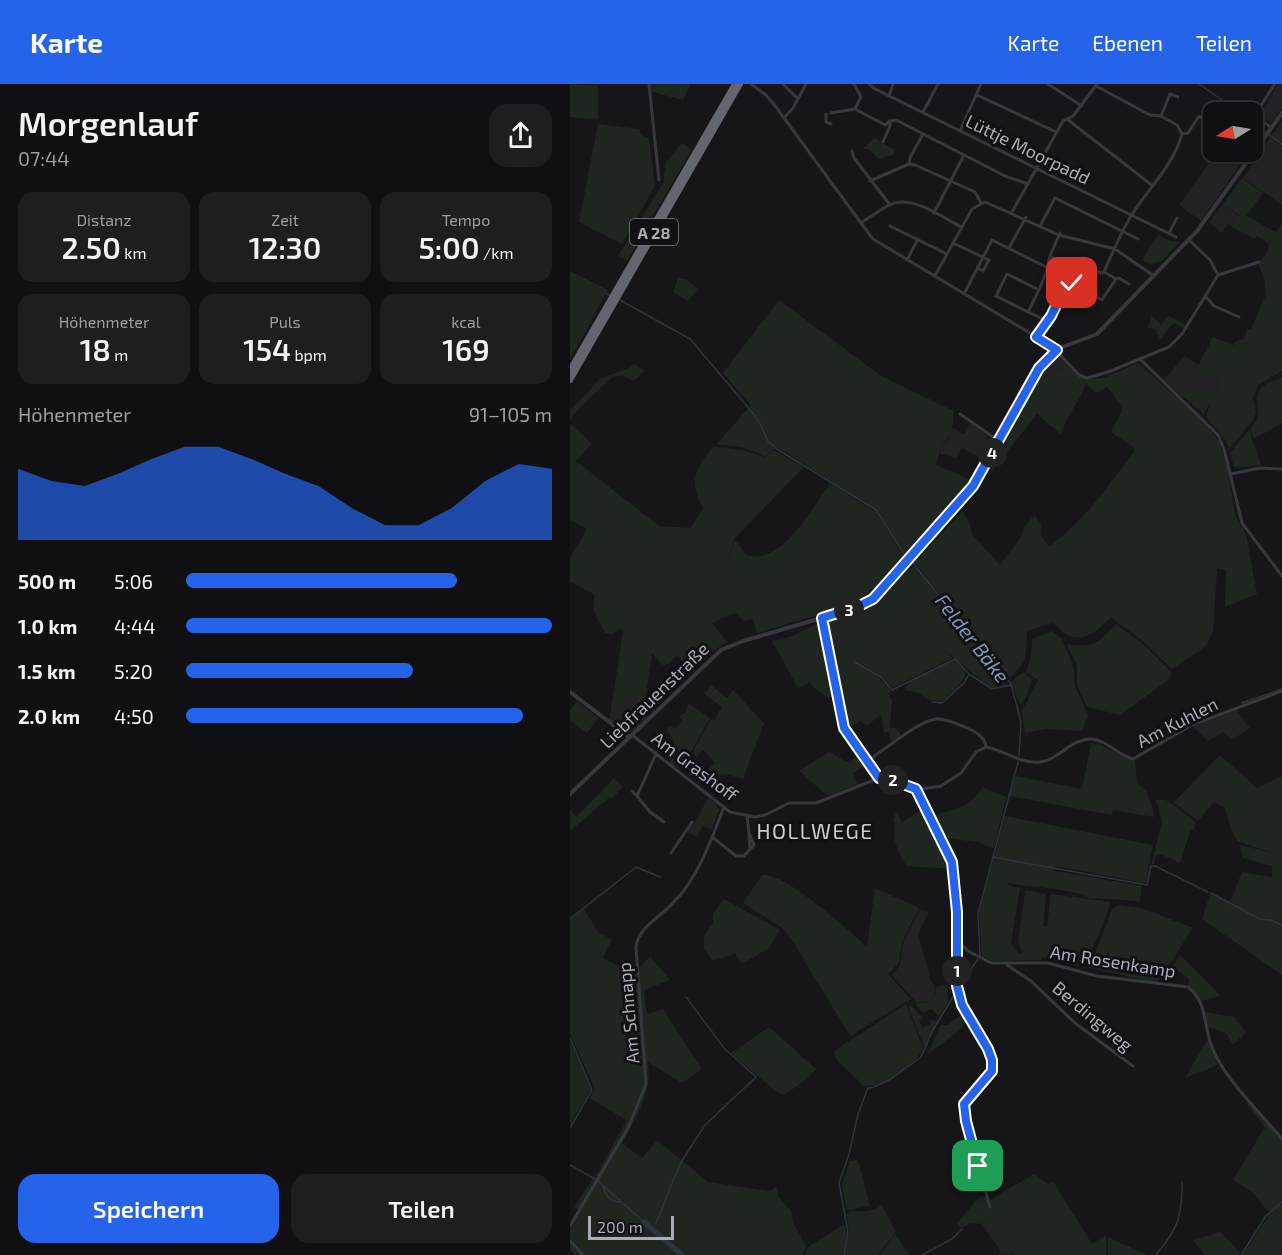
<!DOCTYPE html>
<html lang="de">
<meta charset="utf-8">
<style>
:root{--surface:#101012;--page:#1e1e20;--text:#f1f3f6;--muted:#9c9d9f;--line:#303032;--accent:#2563eb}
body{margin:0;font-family:"Exo 2",sans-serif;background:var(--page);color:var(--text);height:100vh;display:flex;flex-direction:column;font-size:22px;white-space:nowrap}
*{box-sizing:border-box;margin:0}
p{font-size:20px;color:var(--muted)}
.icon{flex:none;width:33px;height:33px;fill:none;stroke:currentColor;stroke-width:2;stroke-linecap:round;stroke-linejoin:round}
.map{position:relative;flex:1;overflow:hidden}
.side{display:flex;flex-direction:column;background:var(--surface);width:570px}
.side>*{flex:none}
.needle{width:39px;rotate:259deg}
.buttons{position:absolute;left:633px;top:18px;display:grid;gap:12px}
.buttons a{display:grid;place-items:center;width:60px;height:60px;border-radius:12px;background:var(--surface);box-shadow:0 2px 4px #0004,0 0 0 2px var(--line);font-size:30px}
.scale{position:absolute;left:18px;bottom:15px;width:86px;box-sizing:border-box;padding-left:6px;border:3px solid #a8adb8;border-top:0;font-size:16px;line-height:21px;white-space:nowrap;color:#a8adb8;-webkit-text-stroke:4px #111113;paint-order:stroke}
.pin{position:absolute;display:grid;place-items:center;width:51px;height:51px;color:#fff;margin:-26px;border-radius:12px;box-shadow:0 3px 9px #0006}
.km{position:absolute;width:30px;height:30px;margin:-15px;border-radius:50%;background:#222;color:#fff;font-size:16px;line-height:30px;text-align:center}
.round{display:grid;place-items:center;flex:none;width:63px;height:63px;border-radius:18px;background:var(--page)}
.head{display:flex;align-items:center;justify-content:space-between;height:102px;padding:0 18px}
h1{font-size:33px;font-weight:600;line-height:45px}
.metrics{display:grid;grid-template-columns:repeat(3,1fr);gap:9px;height:102px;padding:6px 18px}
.metrics div{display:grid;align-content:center;border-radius:15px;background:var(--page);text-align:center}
.metrics b{font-size:30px;font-weight:600}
.metrics small{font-size:16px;font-weight:400}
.metrics p{font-size:16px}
.chart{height:168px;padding:12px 18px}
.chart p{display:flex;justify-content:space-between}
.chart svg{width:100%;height:108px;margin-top:6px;fill:var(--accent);opacity:.7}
.button{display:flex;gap:12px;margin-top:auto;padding:12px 18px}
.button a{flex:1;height:69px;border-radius:18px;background:var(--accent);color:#fff;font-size:24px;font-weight:600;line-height:69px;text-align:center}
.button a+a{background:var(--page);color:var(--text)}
ul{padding:0 18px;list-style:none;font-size:20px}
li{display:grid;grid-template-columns:96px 72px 1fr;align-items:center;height:45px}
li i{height:15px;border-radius:8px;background:var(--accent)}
header{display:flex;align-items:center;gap:36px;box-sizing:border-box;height:84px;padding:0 30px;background:var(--accent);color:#fff}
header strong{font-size:28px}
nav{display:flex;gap:33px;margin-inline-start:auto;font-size:21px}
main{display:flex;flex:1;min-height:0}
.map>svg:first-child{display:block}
.built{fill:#222225}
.green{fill:#1e261f}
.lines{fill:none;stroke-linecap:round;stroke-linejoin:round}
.stream{stroke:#2c353c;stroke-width:1.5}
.river{stroke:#2c353c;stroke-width:5}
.minor{stroke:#37383d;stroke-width:3}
.tertiary{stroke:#37383d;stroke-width:4}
.motorway{stroke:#63666e;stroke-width:6}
.route-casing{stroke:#fff;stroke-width:12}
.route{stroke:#2563eb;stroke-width:8}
.labels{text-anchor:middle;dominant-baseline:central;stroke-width:6;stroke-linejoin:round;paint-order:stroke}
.shield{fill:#111113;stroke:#7b7e86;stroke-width:1.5}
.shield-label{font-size:16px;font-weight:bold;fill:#a8adb8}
.street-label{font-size:18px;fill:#a8adb8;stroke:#111113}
.water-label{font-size:20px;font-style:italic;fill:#7f9bb3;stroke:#111113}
.quarter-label{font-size:21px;letter-spacing:1.5px;fill:#c9ccd4;stroke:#111113}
</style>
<header>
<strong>Karte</strong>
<nav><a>Karte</a><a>Ebenen</a><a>Teilen</a></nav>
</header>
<main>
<section class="side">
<div class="head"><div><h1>Morgenlauf</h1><p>07:44</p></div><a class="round"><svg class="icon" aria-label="share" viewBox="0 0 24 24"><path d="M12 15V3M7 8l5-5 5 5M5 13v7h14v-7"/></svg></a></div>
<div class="metrics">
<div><p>Distanz</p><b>2.50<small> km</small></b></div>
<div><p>Zeit</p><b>12:30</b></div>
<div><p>Tempo</p><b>5:00<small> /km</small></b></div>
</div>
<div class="metrics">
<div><p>Höhenmeter</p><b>18<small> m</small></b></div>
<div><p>Puls</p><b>154<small> bpm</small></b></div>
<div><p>kcal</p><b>169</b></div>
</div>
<div class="chart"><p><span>Höhenmeter</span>91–105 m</p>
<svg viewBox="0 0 160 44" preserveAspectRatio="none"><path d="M0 44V15L10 20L20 22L30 17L40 11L50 6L60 6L70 11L80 17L90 22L100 31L110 38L120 38L130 31L140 20L150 13L160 15V44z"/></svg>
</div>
<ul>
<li><b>500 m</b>5:06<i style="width:74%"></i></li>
<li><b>1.0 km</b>4:44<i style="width:100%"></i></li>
<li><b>1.5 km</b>5:20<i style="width:62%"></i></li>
<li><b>2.0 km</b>4:50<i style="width:92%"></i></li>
</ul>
<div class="button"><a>Speichern</a><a>Teilen</a></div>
</section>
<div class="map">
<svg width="712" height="1171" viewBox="0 0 712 1171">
<rect width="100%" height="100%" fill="#161618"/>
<!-- built -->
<path class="built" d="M707,0H712V24L701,39L691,32Z
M712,37V121L673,94Z
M643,65L644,68H681L675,77L673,76L631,137L609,121L638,80L635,77Z
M653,120L669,132L661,142L658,140L651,149L639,138Z
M488,269L496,280L478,296L471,288L478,278Z
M615,272L650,296L642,315L626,302L613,313L593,296Z
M401,338L417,352L414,358L415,363L410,373L392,364L387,374L370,370L372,360L377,358L382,344L394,350Z
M44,606L76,618L78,633L61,649H57L39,636Z
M666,626L680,644L662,656L654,648L638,657L623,643Z
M350,825L359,828L348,850L361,897L365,902L364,911L360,917L347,919L322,891L330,881L333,859Z"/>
<!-- green -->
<path class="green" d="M0,0L28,2V36L0,33Z
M81,0H120L113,16L82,8Z
M28,40L69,45L71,51L79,54L85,102L52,160L9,138Z
M304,54L325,66L323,71L308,75L299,65H293Z
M112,59L122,65L57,177L48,172L93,99L96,78Z
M672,94L693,109L676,132L706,148L712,139V287L688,301L683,314L686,328L683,336L659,365L656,357L636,333L640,319L634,330L613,313L626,301L642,315L650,296L628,282L643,253L664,261L666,257L674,255L677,245H681L694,215L696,216L694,193L688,180L697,169L699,160L687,152L684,155L661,142L669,131L653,120Z
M588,151L601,157L610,158L592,177L580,180L572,176Z
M0,187L38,206L0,276Z
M108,194L115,195L128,205L118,217L103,208Z
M209,216L311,292L384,327C383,339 383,353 372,360L366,381L404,397L338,470L335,469L306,425L207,363L195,372L172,363L147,360L181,321L153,289Z
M581,231L591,241L598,232L616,241L613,244L604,239L590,255L585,245L578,244Z
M568,279L630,334L650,358L659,391L665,431L676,450L687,510L655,523L656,486L647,485L643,548L636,562L602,585L574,558L541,533C531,544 515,559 499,552C493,549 488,543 483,539L457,547C456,572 459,577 439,594L344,478L393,427L400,440L402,450L430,481L453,450L452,447L464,431L472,441L470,450L477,460L481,461C516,435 539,401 565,366L563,363L541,348L552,327L550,320L537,303L527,309L516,300C509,317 497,332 491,350L467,330L421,388V385L471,288L478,296L496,280C522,307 538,291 568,279Z
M65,280L74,287L64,297L52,291L42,293L2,332L0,338V326L31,294L57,285Z
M712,293V339L684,355L680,345C696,328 681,317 691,305C695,299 706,296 712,293Z
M0,339L22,360L6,377L89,442L120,444L133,425C132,419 127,414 126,407C121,390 133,375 143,363L173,366L195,373L204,366L234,383L165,454L153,486L165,456L176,471C180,472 186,473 190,472C218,469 245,420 260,399L306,428L335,475L302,512L292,518L187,549L183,535L174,537L165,529L142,539L157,558L142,568L121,588L107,571L98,580L92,581L82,569L76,610L78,633L73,637L62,631L68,615L60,612L41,627L53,546L49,545L43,550L35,549L24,528V510L0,498V474L17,445L0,436Z
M679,346L691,381L664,384L660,369Z
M344,482L358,496L439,599L423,604C407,595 397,583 383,573C377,568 369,564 363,558L383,574L322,604L313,593L283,575L308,592L321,607L318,610L322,616L320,643L328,645L331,652L322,659L318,648L314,649L311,630L297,642L291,637L278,645L276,642L269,619L254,537L292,526L305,519L321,501Z
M250,538L265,612L258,614L243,603L240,598L228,604L202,557L222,552Z
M546,540L574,561L601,588L600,595L550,631L517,623L507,602V581L496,560C522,565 529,559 546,540Z
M482,547L492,555L503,582L505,602L518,631L512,647L476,645L455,649L452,627L468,596L456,588L461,573L462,555Z
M383,576C410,591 385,604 371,618L357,615L349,609L334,606L342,595Z
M453,588L462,595L456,614L450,621L441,598Z
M141,601L157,614L163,606L194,639L173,695C153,690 151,685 138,703L128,696L145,679L133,666L127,673L122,669L114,682L107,684L99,678L107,665L103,663L104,657L97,646L99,643L107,644L112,635L109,632L116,628L118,619L140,634L121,668L122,669L141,635L144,636L152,623L134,610Z
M7,617L28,634L17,649L0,636V626Z
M521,659L526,661L528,659L552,673L565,676L567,699L577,707C578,717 585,724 584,733L543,726L542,731L439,712L446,692L512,705Z
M259,668L277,678L289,671L295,681L283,689L288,700L258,712L229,687Z
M650,671L687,704L712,692V891L632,835L640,810L660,818L672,788L702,793V782L673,774L670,761L703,769L667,757L661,746L655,724L644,718L628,737L604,718Z
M44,694L53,702L42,715L40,713L0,747V725L6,733Z
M412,703L436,713L424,765L408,758L375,754L365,731C382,726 404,722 412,703Z
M138,714L146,720L149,726L141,746L133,742L127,753L116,747L125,738Z
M586,716H596L626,738L624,746L621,745L610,779L590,770L585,773L584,780L581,781L592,737Z
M353,725L380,779L382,785L337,782C327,769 322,754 325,737H323L326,728L332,738Z
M435,732L583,761L576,799L486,782L485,787L572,802L570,817L519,814C510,805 455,803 440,799L437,801L450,804L441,859L449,870L453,869L448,859L455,806L476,810L473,842H477L481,810L541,818L527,855L511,883L473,873L471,876L422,877L412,872L409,830Z
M192,791C217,789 277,846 297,862L305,804L349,824L332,858L329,879L318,890L341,915L280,952L220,853L211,843L173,819Z
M154,815L210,846L199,864L172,880L165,870L143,877L134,864V852L143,839V830Z
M548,821L572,824L623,844L588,898C564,895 543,888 519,884L542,826Z
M14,825L29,849L42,855L33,874L65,890L64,884L70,883L80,872L100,896L74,906L77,930L93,925L132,985L112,999L78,978C82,1010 67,1032 52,1059L72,1074L87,1056L138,1098L200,1107L206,1102L208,1112L221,1127L223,1138L236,1162L232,1171H113L62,1125L111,1171H5L0,1166V1145L10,1127L4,1123L27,1089L57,1036L19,1014L25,1005L0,950V836Z
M610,871L651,912L632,917L618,902L619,895L602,882Z
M377,901L378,918L369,933L362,925L353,929L345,920L360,917L365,911L366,903Z
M336,920L353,965C343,983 316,1000 295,1003L266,975L264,967Z
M340,921L348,928L352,934L349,936L352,944L361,940L360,935L367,937L354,963L338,922Z
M635,928L664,933L676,948L663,961L656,949L638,943Z
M392,930L396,936L391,945L357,971L371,941H378Z
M199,943L246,985L237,995L214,1011L208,1009L161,969Z
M637,956L648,981L615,994Z
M0,958L21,1005L0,1041Z
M679,1018L712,1057V1171H672L700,1130L683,1109L663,1096L695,1043L677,1020Z
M288,1076L300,1122L277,1126L272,1101L280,1077Z
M464,1090L479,1100L483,1097L522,1160L536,1151V1171H443L442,1169L427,1171L431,1168L412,1140L399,1139L392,1145L387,1140L408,1114L418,1111L420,1116Z
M312,1121L326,1148L308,1171H275L279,1148L277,1130L280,1127C292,1128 302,1128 312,1121Z
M274,1140L277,1148L273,1171H234L238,1163Z
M651,1148L670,1169L669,1171H635L623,1156Z
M325,1150L340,1171H310Z
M538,1152L542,1155L578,1171H538Z"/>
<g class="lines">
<!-- stream -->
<path class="stream" d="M629,0L669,28
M683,39L712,60
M37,210L39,211
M50,216L120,255L182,328L191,341
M191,342L198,357L207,365L306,426L336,473
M342,478L441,600L451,638L449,672
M285,578L311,593L322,606L385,575L399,590
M362,618L372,619L394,599L399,590L422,605L441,601
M672,619L712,605
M423,773L577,801L581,782H585L638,808
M641,809L690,835L701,836L712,841
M0,835L66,783L90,793
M410,872L408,830L448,678
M388,904L408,875
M116,913L154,964L186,993L134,1042
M0,954L22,1006L0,1044
M0,1081L25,1095
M28,1097L74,1138
M33,1102C35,1111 41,1119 52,1118
M86,1139L110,1080L133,1044
M274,1171L278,1148L269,1099L279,1070L288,1030L298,1004L304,1003L321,995L351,973L363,946L386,908
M352,1171L382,1155L392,1145
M586,1171C608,1144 612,1134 612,1098
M671,1171L696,1132L712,1118"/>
<!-- river -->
<path class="river" d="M74,1138L112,1171"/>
<!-- minor -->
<path class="minor" d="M79,0L89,96
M181,0L196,11L206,23L291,139C300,133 310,126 319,121C342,110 372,133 391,143
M213,0L228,15
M284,0L291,13L285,25
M299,0L305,5L606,153
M478,0L512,22
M407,11L486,48
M319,12L323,0
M353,28L368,0
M261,29L285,25L315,41L320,37L326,36L435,92L458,100
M256,30V38L261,40
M591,32L600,10L608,13
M214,34L223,24L236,0
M497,35L583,102
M682,41L688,34
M702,44L688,34L687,28L704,1
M390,47L411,0
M612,50L618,49L629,32L644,43
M313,58L320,42V38
M282,67L284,74L320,121
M339,80L340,74L353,50
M300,97L339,80L345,81L405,108L411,119
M442,128L493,37L503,32L527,0
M364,129L394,71
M291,139L303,155L483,263L509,291L517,294L538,288L599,263L612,250L648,191L640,176L619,156
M320,142L377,170
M470,142L485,114L568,155
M599,149L607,134
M383,159L419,176L413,187L408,184
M439,164L456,133
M480,172L502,183
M337,176L348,155
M366,190L402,125L415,118L489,151L545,165L584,192
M648,191L689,178
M546,195L549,194L559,200
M498,197L514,206
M469,206L458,228L426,212L437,190L469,206L477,186L480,172L490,149
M394,210L422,156L476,183
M635,212L644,222L669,233
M487,219L514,206L532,216L546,195L534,188C543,168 551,147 563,129C579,104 604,80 612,50L607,41L591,32L580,31L526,2
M458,228L477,237
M466,253L481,232L504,181L506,179L531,189L534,188
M570,275L648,351L654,365L672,439L712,492
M390,330L429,357
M661,390L690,384L712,385
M252,534L274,643L308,693
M62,651L160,728L185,733L195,731L219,719H246L309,694L322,696L346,706L371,702L391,689L406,668L416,663
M416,663C434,666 450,680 470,678C489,676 500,655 521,655C537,656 548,672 563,675L622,641L712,607
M86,670L67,712L80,728L94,738
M297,677C315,666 346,638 366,635C376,634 388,640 397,644C406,648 415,653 416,663
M346,706L383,778L387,828V902L392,921L418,965L422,977V987L394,1020L396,1037L420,1123
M62,707L67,712
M179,750L180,765
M142,753L166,772H174L184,761L179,749L177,732
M101,769L122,738
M388,857L398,867L421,879H478L527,892L618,903C636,917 634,938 640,958C651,992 689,1027 712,1055
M437,881L461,897L505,939L563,982
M0,1142L58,1044L76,1000L66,863C68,843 92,832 104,818C128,794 142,754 154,723
M0,1157L13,1171"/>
<!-- tertiary -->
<path class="tertiary" d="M0,608L59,653
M0,710L151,566L173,557L289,523L303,515L403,402L473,279L490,264L527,250L627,147L712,29"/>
<!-- motorway -->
<path class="motorway" d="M0,286L165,0
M0,296L170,0"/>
</g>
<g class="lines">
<defs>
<path id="route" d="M408,1082L396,1037L394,1020L422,987V976L418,965L392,921L387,902V828L382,778L346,705L322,696L309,694L274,644L252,534L289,522L303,515L403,402L469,284L487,266L466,253L481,232L498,197L502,199"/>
</defs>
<!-- route casing -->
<use href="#route" class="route-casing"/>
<!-- route -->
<use href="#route" class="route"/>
</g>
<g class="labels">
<!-- shield labels -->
<rect class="shield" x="60" y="135" width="48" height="26" rx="4.5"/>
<g class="shield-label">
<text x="84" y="148">A 28</text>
</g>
<!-- street labels -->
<g class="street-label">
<text transform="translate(458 65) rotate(26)">Lüttje Moorpadd</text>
<text transform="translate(84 611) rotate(-44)">Liebfrauenstraße</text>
<text transform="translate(607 638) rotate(-27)">Am Kuhlen</text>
<text transform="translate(125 682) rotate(37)">Am Grashoff</text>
<text transform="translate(543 877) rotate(9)">Am Rosenkamp</text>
<text transform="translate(58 929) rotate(-95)">Am Schnapp</text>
<text transform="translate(523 932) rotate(40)">Berdingweg</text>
</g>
<!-- water labels -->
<g class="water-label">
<text transform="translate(403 554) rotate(52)">Felder Bäke</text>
</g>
<!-- quarter labels -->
<g class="quarter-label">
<text x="245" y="746">HOLLWEGE</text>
</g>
</g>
</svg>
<div class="buttons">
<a><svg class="needle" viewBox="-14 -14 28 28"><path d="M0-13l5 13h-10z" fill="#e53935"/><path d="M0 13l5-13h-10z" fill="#9c9d9f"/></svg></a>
</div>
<div class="scale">200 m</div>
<div class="pin" style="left:408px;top:1082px;background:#1e9e55"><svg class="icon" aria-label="arrive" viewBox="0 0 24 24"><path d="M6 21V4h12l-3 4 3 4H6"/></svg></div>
<div class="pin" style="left:502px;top:199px;background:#d93025"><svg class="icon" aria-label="check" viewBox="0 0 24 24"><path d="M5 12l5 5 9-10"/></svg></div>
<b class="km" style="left:387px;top:887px">1</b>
<b class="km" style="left:323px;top:696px">2</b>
<b class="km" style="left:279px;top:526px">3</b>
<b class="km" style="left:422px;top:369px">4</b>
</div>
</main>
